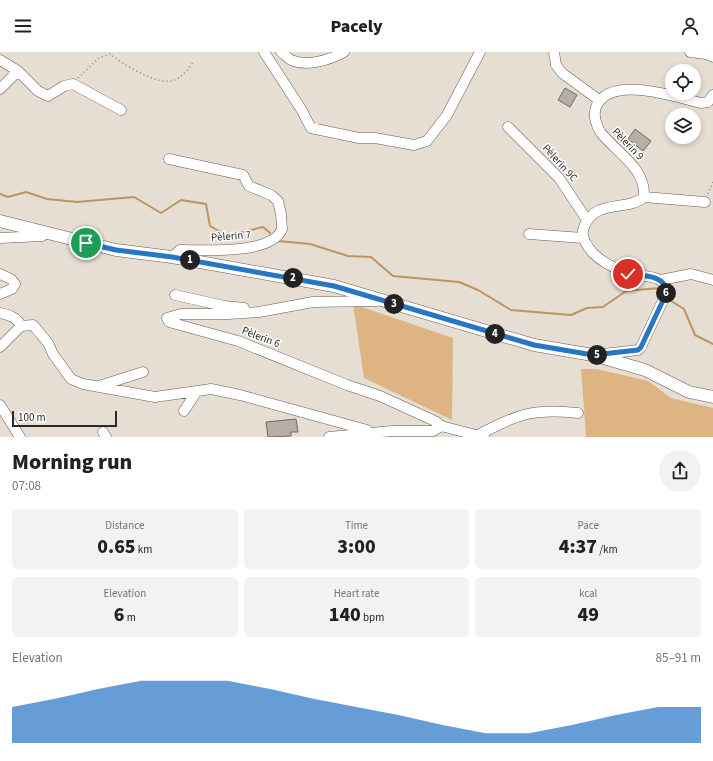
<!DOCTYPE html>
<meta charset="utf-8">
<style>
:root{--surface:#fff;--page:#f2f2f2;--text:#202124;--muted:#757577;--accent:#2775c5}
body{margin:0;font-family:"Source Sans 3",sans-serif;background:var(--page);color:var(--text);height:100vh;display:flex;flex-direction:column;font-size:15px;white-space:nowrap}
*{box-sizing:border-box;margin:0}
p{font-size:13px;color:var(--muted)}
.icon{flex:none;width:22px;height:22px;fill:none;stroke:currentColor;stroke-width:2;stroke-linecap:round;stroke-linejoin:round}
.map{position:relative;height:385px;overflow:hidden}
.details{display:flex;flex-direction:column;background:var(--surface);flex:1}
.details>*{flex:none}
.tools{position:absolute;left:665px;top:12px;display:grid;gap:8px}
.tools a{display:grid;place-items:center;width:36px;height:36px;border-radius:50%;background:var(--surface);box-shadow:0 2px 6px #0003;font-size:20px}
.scale{position:absolute;left:12px;bottom:10px;width:105px;box-sizing:border-box;padding-left:4px;border:2px solid #2d2a26;border-top:0;font-size:11px;line-height:14px;white-space:nowrap;color:#2d2a26;-webkit-text-stroke:3px #fff;paint-order:stroke}
.pin{position:absolute;display:grid;place-items:center;width:34px;height:34px;color:#fff;margin:-17px;border:2px solid #fff;border-radius:50%;box-shadow:0 1px 4px #0007}
.km{position:absolute;width:20px;height:20px;margin:-10px;border-radius:50%;background:#222;color:#fff;font-size:11px;line-height:20px;text-align:center}
.round{display:grid;place-items:center;flex:none;width:42px;height:42px;border-radius:21px;background:var(--page)}
.overview{display:flex;align-items:center;justify-content:space-between;height:68px;padding:0 12px}
h1{font-size:22px;font-weight:800;line-height:30px}
.metrics{display:grid;grid-template-columns:repeat(3,1fr);gap:6px;height:68px;padding:4px 12px}
.metrics div{display:grid;align-content:center;border-radius:6px;background:var(--page);text-align:center}
.metrics b{font-size:20px;font-weight:800}
.metrics small{font-size:11px;font-weight:400}
.metrics p{font-size:11px}
.chart{height:112px;padding:8px 12px}
.chart p{display:flex;justify-content:space-between}
.chart svg{width:100%;height:72px;margin-top:4px;fill:var(--accent);opacity:.7}
header{display:flex;justify-content:space-between;align-items:center;height:52px;padding:0 12px;background:var(--surface);font-size:18px;font-weight:800}
.map>svg:first-child{display:block}
.green{fill:#deb582}
.lines{fill:none;stroke-linecap:round;stroke-linejoin:round}
.stream{stroke:#bd9461;stroke-width:2}
.building{fill:#b7afa5;stroke:#716961}
.minor-casing{stroke:#635c54;stroke-width:11}
.major-casing{stroke:#635c54;stroke-width:13}
.path{stroke:#88827b;stroke-width:1.5;stroke-dasharray:1 3;stroke-linecap:butt}
.minor{stroke:#fff;stroke-width:10}
.major{stroke:#fff;stroke-width:12}
.route-casing{stroke:#fff;stroke-width:8}
.route{stroke:#2775c5;stroke-width:5}
.labels{text-anchor:middle;dominant-baseline:central;stroke-width:3;stroke-linejoin:round;paint-order:stroke}
.street-label{font-size:11px;fill:#2d2a26;stroke:#fff}
</style>
<header><svg class="icon" aria-label="menu" viewBox="0 0 24 24"><path d="M4 6h16M4 12h16M4 18h16"/></svg>Pacely<svg class="icon" aria-label="person" viewBox="0 0 24 24"><circle cx="12" cy="8" r="4"/><path d="M4 21q1-7 8-7t8 7"/></svg></header>
<div class="map">
<svg width="713" height="385" viewBox="0 0 713 385">
<rect width="100%" height="100%" fill="#e6ddd3"/>
<!-- green -->
<path class="green" d="M353,252L453,286L452,368L364,326Z
M581,317H597L648,329L671,346L713,356V385H586Z"/>
<g class="lines">
<!-- stream -->
<path class="stream" d="M0,142L8,145L26,140L47,147L77,150L134,145L161,161L181,148L206,152L210,174L228,184L263,175L270,181
M278,189L310,192L348,204L371,205L393,224L459,230L478,238L511,258L571,263L587,256L603,255L626,239L660,236L662,238
M668,247L684,257L695,283L713,292"/>
</g>
<!-- building -->
<path class="building" d="M565,36L577,43L570,55L558,48Z
M635,77L651,89L643,99L628,87Z
M296,367L298,380H291V384L268,385L266,370Z"/>
<g class="lines">
<defs>
<path id="minor" d="M264,0L301,57L311,76L359,86H375L414,93L427,89L447,63L480,0
M281,0C284,2 288,6 291,8C307,15 330,8 344,0
M554,0L556,13L562,21L599,48
M690,0L706,2L713,5
M0,8L18,19L38,39L48,44L64,34L73,32L121,58
M0,37L18,19
M508,75L559,126L587,168
M169,107L243,123L249,134L271,143L278,149L281,162L282,177C272,203 204,198 180,198L172,205
M644,145L705,150
M529,182L583,186
M0,186L42,184L46,181
M0,222L11,227L15,232L12,237L0,242
M661,228L691,222L713,228
M175,243L224,254L244,256
M0,261C9,263 17,265 21,274
M21,274L33,273L48,291L53,302L71,327L83,332L155,345L211,337L240,343L367,378
M0,295L21,274
M595,303L638,298L641,295L667,240C665,220 639,226 626,221C614,216 601,210 592,200C586,193 580,184 584,175C595,146 628,160 644,145C646,116 617,101 601,81C596,74 593,63 596,55C610,22 676,45 701,51L708,50L713,43
M99,334L143,320
M0,353L20,385
M184,359L197,339
M441,374L484,385
M103,380L106,385
M478,383C518,362 533,356 578,361
M329,385L392,379H433L441,374L437,370L380,344L347,333L238,289L169,270L167,266L181,262H228L259,260L313,250L377,249"/>
<path id="major" d="M0,169L116,198L172,205L334,234L534,293L593,303L645,318L689,340L713,345"/>
</defs>
<!-- minor casing -->
<use href="#minor" class="minor-casing"/>
<!-- major casing -->
<use href="#major" class="major-casing"/>
<!-- path -->
<path class="path" d="M78,26L99,6L110,2C123,12 161,37 177,27C184,23 190,15 194,9
M708,142L713,130"/>
<!-- minor -->
<use href="#minor" class="minor"/>
<!-- major -->
<use href="#major" class="major"/>
</g>
<g class="lines">
<defs>
<path id="route" d="M86,191L116,198L172,205L334,234L534,293L593,303L638,298L641,295L667,240C665,222 641,224 628,222"/>
</defs>
<!-- route casing -->
<use href="#route" class="route-casing"/>
<!-- route -->
<use href="#route" class="route"/>
</g>
<g class="labels">
<!-- street labels -->
<g class="street-label">
<text transform="translate(628 92) rotate(46)">Pèlerin 9</text>
<text transform="translate(560 111) rotate(48)">Pèlerin 9C</text>
<text transform="translate(231 184) rotate(-4)">Pèlerin 7</text>
<text transform="translate(261 285) rotate(21)">Pèlerin 6</text>
</g>
</g>
</svg>
<div class="tools">
<a><svg class="icon" aria-label="locate" viewBox="0 0 24 24"><circle cx="12" cy="12" r="6"/><path d="M12 2v4M12 18v4M2 12h4M18 12h4"/></svg></a>
<a><svg class="icon" aria-label="layers" viewBox="0 0 24 24"><path d="M12 4l9 5-9 5-9-5zM3 14l9 5 9-5"/></svg></a>
</div>
<div class="scale">100 m</div>
<div class="pin" style="left:86px;top:191px;background:#1e9e55"><svg class="icon" aria-label="arrive" viewBox="0 0 24 24"><path d="M6 21V4h12l-3 4 3 4H6"/></svg></div>
<div class="pin" style="left:628px;top:222px;background:#d93025"><svg class="icon" aria-label="check" viewBox="0 0 24 24"><path d="M5 12l5 5 9-10"/></svg></div>
<b class="km" style="left:190px;top:208px">1</b>
<b class="km" style="left:293px;top:226px">2</b>
<b class="km" style="left:394px;top:252px">3</b>
<b class="km" style="left:495px;top:282px">4</b>
<b class="km" style="left:597px;top:303px">5</b>
<b class="km" style="left:666px;top:241px">6</b>
</div>
<section class="details">
<div class="overview"><div><h1>Morning run</h1><p>07:08</p></div><a class="round"><svg class="icon" aria-label="share" viewBox="0 0 24 24"><path d="M12 15V3M7 8l5-5 5 5M5 13v7h14v-7"/></svg></a></div>
<div class="metrics">
<div><p>Distance</p><b>0.65<small> km</small></b></div>
<div><p>Time</p><b>3:00</b></div>
<div><p>Pace</p><b>4:37<small> /km</small></b></div>
</div>
<div class="metrics">
<div><p>Elevation</p><b>6<small> m</small></b></div>
<div><p>Heart rate</p><b>140<small> bpm</small></b></div>
<div><p>kcal</p><b>49</b></div>
</div>
<div class="chart"><p><span>Elevation</span>85–91 m</p>
<svg viewBox="0 0 160 44" preserveAspectRatio="none"><path d="M0 44V22L10 17L20 11L30 6L40 6L50 6L60 11L70 17L80 22L90 27L100 33L110 38L120 38L130 33L140 27L150 22L160 22V44z"/></svg>
</div>
</section>
